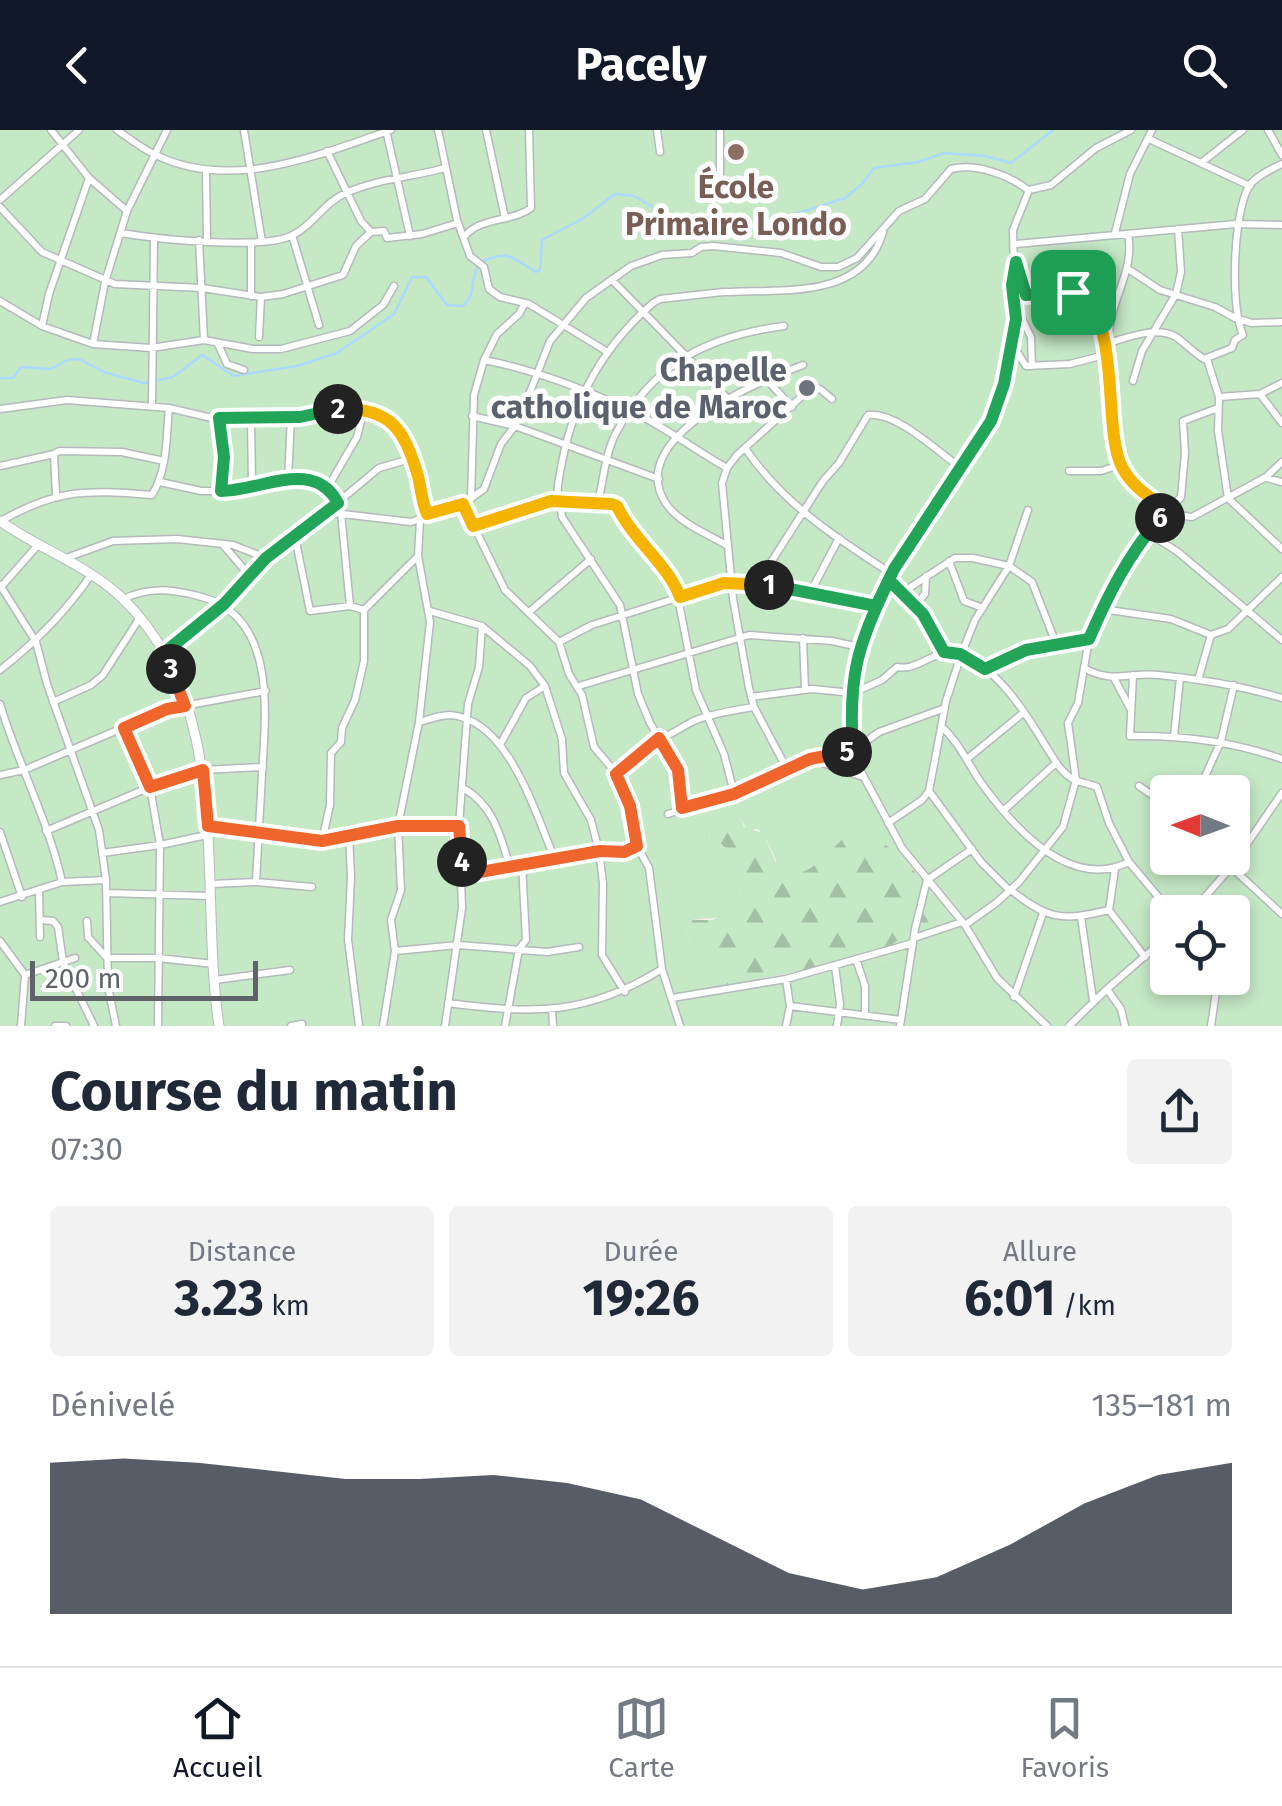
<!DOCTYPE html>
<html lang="fr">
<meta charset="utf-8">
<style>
:root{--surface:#fff;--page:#f2f2f3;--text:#1f2937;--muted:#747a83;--line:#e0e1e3;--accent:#111827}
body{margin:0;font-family:"Fira Sans",sans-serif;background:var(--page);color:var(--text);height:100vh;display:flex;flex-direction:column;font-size:38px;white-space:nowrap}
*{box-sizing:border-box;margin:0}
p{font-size:32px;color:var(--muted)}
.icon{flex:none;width:55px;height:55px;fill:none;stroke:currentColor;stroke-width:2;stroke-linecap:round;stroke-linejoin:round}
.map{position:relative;height:896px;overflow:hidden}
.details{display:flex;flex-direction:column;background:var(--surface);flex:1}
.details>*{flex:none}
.needle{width:65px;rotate:271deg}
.buttons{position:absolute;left:1150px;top:645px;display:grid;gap:20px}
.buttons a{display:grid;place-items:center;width:100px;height:100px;border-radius:10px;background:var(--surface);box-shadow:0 5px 15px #0003;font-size:50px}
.scale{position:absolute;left:30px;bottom:25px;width:228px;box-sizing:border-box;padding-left:10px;border:5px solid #5f6368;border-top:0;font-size:28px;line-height:35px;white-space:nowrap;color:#5f6368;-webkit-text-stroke:8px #fff;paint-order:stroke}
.pin{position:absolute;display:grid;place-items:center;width:85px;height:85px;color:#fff;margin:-42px;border-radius:20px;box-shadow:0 5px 15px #0006}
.km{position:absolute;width:50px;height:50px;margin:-25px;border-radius:50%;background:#222;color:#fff;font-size:28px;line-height:50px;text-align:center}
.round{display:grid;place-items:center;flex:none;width:105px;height:105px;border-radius:10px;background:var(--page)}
.headline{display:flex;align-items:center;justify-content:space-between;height:170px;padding:0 50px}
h1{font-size:55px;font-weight:700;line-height:75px}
.metrics{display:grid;grid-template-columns:repeat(3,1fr);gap:15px;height:170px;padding:10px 50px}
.metrics div{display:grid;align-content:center;border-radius:10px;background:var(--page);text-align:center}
.metrics b{font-size:50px;font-weight:700}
.metrics small{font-size:28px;font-weight:400}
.metrics p{font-size:28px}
.chart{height:280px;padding:20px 50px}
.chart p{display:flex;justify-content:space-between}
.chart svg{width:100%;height:180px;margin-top:10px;fill:var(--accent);opacity:.7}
header{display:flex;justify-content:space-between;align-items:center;height:130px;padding:0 50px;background:var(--accent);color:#fff;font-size:45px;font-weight:700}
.menu{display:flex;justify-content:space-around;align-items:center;height:140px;border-top:2px solid var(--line);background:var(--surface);font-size:28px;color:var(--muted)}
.menu a{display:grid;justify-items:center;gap:5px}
.menu .active{color:var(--accent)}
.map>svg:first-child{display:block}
.forest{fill:url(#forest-firs)}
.green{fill:#c5e8c5;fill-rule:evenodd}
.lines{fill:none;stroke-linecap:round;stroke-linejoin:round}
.stream{stroke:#aadaff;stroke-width:2.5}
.street-casing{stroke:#b5b8bc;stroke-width:9}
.secondary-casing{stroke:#b6babf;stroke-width:11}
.street{stroke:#fff;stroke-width:6}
.secondary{stroke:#fff;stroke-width:9}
.split-1-casing{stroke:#fff;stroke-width:20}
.split-2-casing{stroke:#fff;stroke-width:20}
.split-3-casing{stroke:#fff;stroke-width:20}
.split-4-casing{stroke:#fff;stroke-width:20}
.split-5-casing{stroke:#fff;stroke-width:20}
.split-6-casing{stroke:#fff;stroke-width:20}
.split-7-casing{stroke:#fff;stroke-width:20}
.split-1{stroke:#22a559;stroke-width:12}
.split-2{stroke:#f5b400;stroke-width:12}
.split-3{stroke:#22a559;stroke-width:12}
.split-4{stroke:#f0652b;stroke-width:12}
.split-5{stroke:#f0652b;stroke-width:12}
.split-6{stroke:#22a559;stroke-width:12}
.split-7{stroke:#f5b400;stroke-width:12}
.education-dot{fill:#8d6e63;stroke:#fff;stroke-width:4}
.worship-dot{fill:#6b7280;stroke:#fff;stroke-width:4}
.labels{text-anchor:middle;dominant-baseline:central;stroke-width:10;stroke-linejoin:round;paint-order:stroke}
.education-label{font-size:32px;font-weight:bold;fill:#785e54;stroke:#fff}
.worship-label{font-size:32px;font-weight:bold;fill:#5b616d;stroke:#fff;text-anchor:end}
</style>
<header><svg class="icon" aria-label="back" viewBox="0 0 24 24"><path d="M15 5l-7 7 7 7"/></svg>Pacely<svg class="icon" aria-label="search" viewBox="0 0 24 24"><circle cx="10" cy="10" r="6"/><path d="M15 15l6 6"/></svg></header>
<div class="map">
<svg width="1282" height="896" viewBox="0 0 1282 896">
<defs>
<pattern id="forest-firs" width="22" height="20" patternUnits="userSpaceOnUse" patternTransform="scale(2.5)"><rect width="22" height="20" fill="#c5e8c5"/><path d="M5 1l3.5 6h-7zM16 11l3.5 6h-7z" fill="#a3c0a4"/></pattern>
</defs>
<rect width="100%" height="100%" fill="#f1efe8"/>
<!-- forest -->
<path class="forest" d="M740,687L744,697L763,703L775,731H821C828,721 844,702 856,701C882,698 938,767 955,787L928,799L910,801L909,805L891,816V826L886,831L865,829L721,856L710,832L691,817L684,793L687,790H712L738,778L740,761L728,720L720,713L710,711L709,701L723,691Z"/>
<!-- green -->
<path class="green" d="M0,0H1282V896H0ZM1168,662H1232V728H1168ZM740,687L747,700L758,699C772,712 772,732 788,745C815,743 826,724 844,708C873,682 936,765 955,787L928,799L912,797L909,805L893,813L891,826L886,831L866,829L859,825L796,844L722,856L710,832L691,817L684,793C702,784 721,794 738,778L740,761L728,720L720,713L710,711L709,701L723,691ZM1168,782H1232V848H1168Z"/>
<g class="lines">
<!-- stream -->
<path class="stream" d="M483,131C510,119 513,129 536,142L540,140L542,110L582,89L615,64L634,66L666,85L721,91L760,100L789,86L845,68L862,54L874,38L918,32L944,23L985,26L1011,33L1053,0
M0,248H13L21,237L51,239L67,230L79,229L104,242L144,253L173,247L202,225L234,246L297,236L337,223L394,184L412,147H426L447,175L462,176C477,166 469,150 478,137"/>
<defs>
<path id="street" d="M51,0L89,48L127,81
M117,0C129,8 142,19 156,25C231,62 318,25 391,0
M244,0L262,112
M386,0L410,106
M438,0L457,90L470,126L484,137L489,159L500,167L525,173
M486,0L505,88
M657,0L660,22
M1268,0L1282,25
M1149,9L1250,56
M327,21L361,91L371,102
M1201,33L1243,0
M206,41L207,110
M720,47V0
M0,70L79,0
M0,77L42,122L115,154L202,158L261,167L283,164L343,145L356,116L371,102L384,101L387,108L422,104L458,93
M121,103C157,109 259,120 291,106C313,96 324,72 346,63C376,49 413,47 445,38
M1115,103L1130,44L1152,0
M1128,104C1135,139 1112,167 1109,202C1106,229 1110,308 1120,333C1130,359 1164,385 1192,387L1266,347L1282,332
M292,105L319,195
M465,106C480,87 513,92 531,78L529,0
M199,110L204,210
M251,113V166
M1016,114L1236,94L1282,95
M1016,134L1027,165C1038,163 1048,164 1059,164C1100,162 1089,192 1107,217
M1128,139L1160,160L1215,177L1235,188L1252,193L1282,192
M613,151L727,268
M0,171L42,196L93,214L151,218L204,210L253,219H281L350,201L383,175L394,156
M1016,176L1031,207L1032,236
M42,196L49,164L89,48
M259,207L261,167
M1109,213C1128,207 1157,196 1176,207C1186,214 1194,223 1204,229L1232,218L1235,210L1243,205C1230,177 1233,84 1249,56C1256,46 1271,39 1282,34
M93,214L105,152L127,81L167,0
M218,214L227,234L244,240
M1012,214L1026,236L1070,234L1108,224
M1207,229L1219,267L1218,301L1228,368L1282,419
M484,230C535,240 592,262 639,285C669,300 697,321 727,338
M766,249L792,277
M1133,251L1142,221L1176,164L1181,142L1178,99
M1260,264L1282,293
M1219,267L1260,264L1282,253
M152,276L154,109
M0,279L67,270L169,278L212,288L243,290L300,287L335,279H364L389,288L397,296L417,342L427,384
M472,286L515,296L659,349
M219,289L224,327L221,361
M251,289L252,355
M745,318C782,373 836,408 892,444
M0,336L54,324
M1069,341H1101L1120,335
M1267,348L1282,352
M288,349L291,287
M160,352L201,361H234L288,349L315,350L328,357L341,383L350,476
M328,357L357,307L364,279
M56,365L54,324L59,321L122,322L164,331
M471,369L474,265L484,230L497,204L519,184L525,173L529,174L606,221
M558,370C556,357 560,345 562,332C575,267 603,217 653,173L660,169C678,167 696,165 714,163C771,157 862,175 883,102
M560,371L562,387L620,475L638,564L650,593L678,639L683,677
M598,373C603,352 605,325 615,305C652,234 707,206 784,196
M463,374L505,460L559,512L569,544L582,565L594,617L616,643L630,675L637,716L649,738L662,839L680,896
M323,386L334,383L411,392L463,374L484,359L501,314L515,296L528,267L550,211L586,168L631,136L662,125L692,123L701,117L713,116L781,123L821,137H838L857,128L899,81L925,69L951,39C976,33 1009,45 1028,60
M420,390L418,426L430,492L419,592L398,696L401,760L391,790L395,821L458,815L547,822L579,817
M1,391C58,358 88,360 152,365C168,338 166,308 169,278
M473,396L551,371L617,376L624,393L676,458L696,560L724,624L734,663
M1148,403L1178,422L1282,510
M295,407L310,481L350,476L364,480
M224,416L249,445
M728,416C708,404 678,393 665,372C625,307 760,250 803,235
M66,428L113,411L177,409L233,415L266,428
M949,431L964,471L983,478
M889,450L923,484L944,522
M757,454L823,351L839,333L868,285C896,281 938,322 961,338
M0,455L36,512L47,554L99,700L106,750L108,857L116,896
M1,457L38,415
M903,462L955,428H973L1009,436L1032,452L1057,516
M810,463L839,408
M123,469C149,457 170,459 198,466C277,484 266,581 262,644C260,680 258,716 256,752
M915,475L925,464L926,446
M1102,479L1171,489L1211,505L1228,499L1282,447
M430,481L482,496L530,536L545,556L562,609L564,643L591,690L599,721L603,753L602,825L625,862
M529,482L591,429
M803,508L805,560
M559,512L592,495L724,453L776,456L876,476
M163,523L224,474L266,428L301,403L379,338L410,329
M1084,538C1112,554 1129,542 1159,545C1201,549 1242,556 1282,568
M985,539L1026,520L1088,509
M0,540C36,512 65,483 91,445
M1133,545L1130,606C1184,605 1232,611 1282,629
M1114,548L1131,580
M1198,550L1211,505
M579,556L749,505L832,511L859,517
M751,567L812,559L853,563L882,550L897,537C919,542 936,515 962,525C998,539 1026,583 1045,615C1054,628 1060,643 1075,650C1082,653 1090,654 1097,657L1109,693L1129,732L1171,782
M53,572L91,555L103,545L139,489
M0,574C18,634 49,692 62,752
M420,592C429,589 440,585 450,585C509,589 535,684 555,729
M941,596C959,612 968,634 982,654C1014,698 1070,761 1129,732
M125,598L150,657L160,715L158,896
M1174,606L1180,548
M501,613L526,568L545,556
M811,629L863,647
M967,629L1023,583
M787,639L754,577L749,558L733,469L722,353L727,338L737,325L812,257L820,259L832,269
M616,643L659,608C672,606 683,595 696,590C715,583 735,580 754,577
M0,645L24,640L167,579L266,561
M1139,656L1168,676
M463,658C492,674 501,705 509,735
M929,661L981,732L1010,761
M1198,662L1221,611L1234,555
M1003,681L1056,633
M668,684L734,663L810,629L853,621L879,602L945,578
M888,693L922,670L929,661L946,571L961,525L975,490L1009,436L1028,380
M208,696L322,711L398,696H459
M46,701L150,657L203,640L263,637
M0,702L22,767
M349,705L351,747L348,810L359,896
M322,711L330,675L331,623L341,612L342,598L355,570L364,531V480L418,426
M1232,711L1245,716
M102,723L160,715L207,705
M1231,737L1282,784
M1115,739L1109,780L1145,827
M463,745L599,721L617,719L624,722L637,716
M212,754L256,752L312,757
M39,760L40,807
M1011,760C1048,790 1063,791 1109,780
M107,763L211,766
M0,772L62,752L106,750
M1192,782L1231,737L1282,663
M1081,787L1093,870
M40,790L53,791L58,797L63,832L94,896
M87,791L88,807L107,828H158L214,834
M965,795L996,773L1019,752L1063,697L1076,650L1068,593L1078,573L1089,509L1105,471L1129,429L1181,367L1185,323L1183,291L1218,278
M914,808L962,792
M0,811L25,845L21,896
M856,829L865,856V884
M835,836L840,874L837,896
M25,845L75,828
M786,849L790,876L786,896
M215,850L290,840
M1014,867L1043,783
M672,868L786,849L913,813
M448,873C533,884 586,886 662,839
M790,876L901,890
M552,880L553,896
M55,896H66
M291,896L302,894
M383,896L395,821
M445,896L462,778L459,696L468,574L479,537L482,496
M505,896L519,819L526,810L522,733
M900,896L915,799L927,750L972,719
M1047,896L997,848L965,795L902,718L857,634L851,602L856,525L876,476L894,439L984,303L1001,264L1015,189L1013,100L1029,60L1051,55L1096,18L1131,0
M1069,896L1107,859
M1125,896L1121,879L1107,859L1168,806
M1211,896L1218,848"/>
<path id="secondary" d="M0,391C39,419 86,434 122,468C236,578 198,756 219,896"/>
</defs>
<!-- street casing -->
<use href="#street" class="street-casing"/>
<!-- secondary casing -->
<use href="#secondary" class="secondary-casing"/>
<!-- street -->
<use href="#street" class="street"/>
<!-- secondary -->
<use href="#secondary" class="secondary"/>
</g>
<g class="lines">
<defs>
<path id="split-1" d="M769,455L876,476L894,439L991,291L1004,254L1016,189L1012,155L1016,132L1026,165L1073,162"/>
<path id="split-2" d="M338,279C390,277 404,298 418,346C421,359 422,372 427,384L463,374L473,396L551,371L612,374L617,376C633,410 667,433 680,467L724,453L769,455"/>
<path id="split-3" d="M171,539L164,523L224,474L266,428L338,373C314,327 261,361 221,361L224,327L219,288L300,287L338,279"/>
<path id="split-4" d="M171,539L185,576L167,579L124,598L150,657L203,640L208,696L322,711L398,696H459L462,732"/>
<path id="split-5" d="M462,732L463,745L600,721L624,722L637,716L630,676L616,644L659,608L678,640L682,678L734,664L810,629L847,622"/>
<path id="split-6" d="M847,622L853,621C848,548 857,515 889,450L923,484L944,522L960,524L985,539L1026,520L1089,509C1108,465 1128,425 1160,388"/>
<path id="split-7" d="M1073,162C1124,183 1101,296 1122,337C1132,357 1150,367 1167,380L1160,388"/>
</defs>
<!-- split-1 casing -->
<use href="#split-1" class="split-1-casing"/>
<!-- split-2 casing -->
<use href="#split-2" class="split-2-casing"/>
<!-- split-3 casing -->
<use href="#split-3" class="split-3-casing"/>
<!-- split-4 casing -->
<use href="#split-4" class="split-4-casing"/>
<!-- split-5 casing -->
<use href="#split-5" class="split-5-casing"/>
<!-- split-6 casing -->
<use href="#split-6" class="split-6-casing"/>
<!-- split-7 casing -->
<use href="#split-7" class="split-7-casing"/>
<!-- split-1 -->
<use href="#split-1" class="split-1"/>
<!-- split-2 -->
<use href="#split-2" class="split-2"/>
<!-- split-3 -->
<use href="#split-3" class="split-3"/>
<!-- split-4 -->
<use href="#split-4" class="split-4"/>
<!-- split-5 -->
<use href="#split-5" class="split-5"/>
<!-- split-6 -->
<use href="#split-6" class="split-6"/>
<!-- split-7 -->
<use href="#split-7" class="split-7"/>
</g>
<!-- markers -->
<circle class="education-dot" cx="736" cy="22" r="10"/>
<circle class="worship-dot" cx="807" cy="258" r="10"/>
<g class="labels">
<!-- education labels -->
<g class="education-label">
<text x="736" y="57">École<tspan x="736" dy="37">Primaire Londo</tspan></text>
</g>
<!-- worship labels -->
<g class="worship-label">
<text x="787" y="240">Chapelle<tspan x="787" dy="37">catholique de Maroc</tspan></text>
</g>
</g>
</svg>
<div class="buttons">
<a><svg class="needle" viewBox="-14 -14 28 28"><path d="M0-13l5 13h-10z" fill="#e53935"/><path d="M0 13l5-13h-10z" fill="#747a83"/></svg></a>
<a><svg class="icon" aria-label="locate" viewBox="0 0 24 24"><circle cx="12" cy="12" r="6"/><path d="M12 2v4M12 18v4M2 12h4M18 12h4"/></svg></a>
</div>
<div class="scale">200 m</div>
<div class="pin" style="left:1073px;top:162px;background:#1e9e55"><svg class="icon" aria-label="arrive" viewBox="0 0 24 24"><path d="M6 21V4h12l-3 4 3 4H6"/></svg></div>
<b class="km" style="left:769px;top:455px">1</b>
<b class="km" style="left:338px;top:279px">2</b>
<b class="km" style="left:171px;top:539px">3</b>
<b class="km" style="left:462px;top:732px">4</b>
<b class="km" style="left:847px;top:622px">5</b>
<b class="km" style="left:1160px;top:388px">6</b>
</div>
<section class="details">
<div class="headline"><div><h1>Course du matin</h1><p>07:30</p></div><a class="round"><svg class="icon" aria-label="share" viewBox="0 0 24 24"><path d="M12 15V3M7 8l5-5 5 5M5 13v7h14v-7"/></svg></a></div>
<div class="metrics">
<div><p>Distance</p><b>3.23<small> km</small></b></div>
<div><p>Durée</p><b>19:26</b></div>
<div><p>Allure</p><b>6:01<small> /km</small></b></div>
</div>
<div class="chart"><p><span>Dénivelé</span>135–181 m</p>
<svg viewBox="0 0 160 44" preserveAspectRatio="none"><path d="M0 44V7L10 6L20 7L30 9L40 11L50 11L60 10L70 12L80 16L90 25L100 34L110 38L120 35L130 27L140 17L150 10L160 7V44z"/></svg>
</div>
</section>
<nav class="menu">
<a class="active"><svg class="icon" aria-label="home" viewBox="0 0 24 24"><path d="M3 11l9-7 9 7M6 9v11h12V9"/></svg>Accueil</a>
<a><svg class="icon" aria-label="map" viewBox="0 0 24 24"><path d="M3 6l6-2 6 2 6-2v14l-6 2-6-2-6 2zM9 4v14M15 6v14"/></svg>Carte</a>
<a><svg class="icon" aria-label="saved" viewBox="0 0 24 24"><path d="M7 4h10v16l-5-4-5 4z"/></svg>Favoris</a>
</nav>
